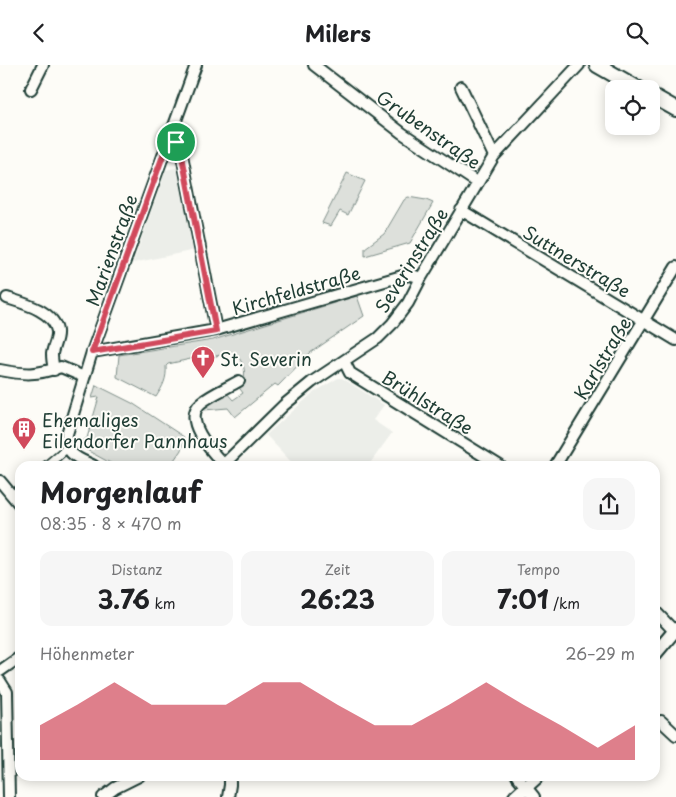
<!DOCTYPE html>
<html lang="de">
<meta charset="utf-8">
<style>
:root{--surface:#fff;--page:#f6f6f6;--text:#202124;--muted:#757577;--accent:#d1495b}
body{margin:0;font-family:"Playpen Sans",sans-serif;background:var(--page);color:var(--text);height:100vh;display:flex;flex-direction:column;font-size:19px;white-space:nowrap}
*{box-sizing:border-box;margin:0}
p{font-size:16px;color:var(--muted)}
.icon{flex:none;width:28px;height:28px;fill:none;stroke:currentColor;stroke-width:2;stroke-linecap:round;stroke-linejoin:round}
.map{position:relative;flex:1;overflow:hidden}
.panel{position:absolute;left:15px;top:396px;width:645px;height:320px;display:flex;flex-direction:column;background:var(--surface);border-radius:15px;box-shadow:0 2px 12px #0003}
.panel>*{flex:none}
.tools{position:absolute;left:605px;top:15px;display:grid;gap:10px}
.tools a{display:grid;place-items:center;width:55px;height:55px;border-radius:10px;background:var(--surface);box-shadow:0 2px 12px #0003;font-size:25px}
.pin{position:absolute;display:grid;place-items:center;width:42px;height:42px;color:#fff;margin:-21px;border:2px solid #fff;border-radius:50%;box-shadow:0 1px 5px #0007}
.round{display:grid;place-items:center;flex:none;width:52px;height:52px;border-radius:15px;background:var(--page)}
.summary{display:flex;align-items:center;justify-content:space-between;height:85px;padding:0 25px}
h1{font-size:28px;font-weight:700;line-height:38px}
.figures{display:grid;grid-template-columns:repeat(3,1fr);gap:8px;height:85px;padding:5px 25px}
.figures div{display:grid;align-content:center;border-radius:12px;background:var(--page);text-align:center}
.figures b{font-size:25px;font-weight:700}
.figures small{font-size:14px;font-weight:400}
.figures p{font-size:14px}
.chart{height:140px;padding:10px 25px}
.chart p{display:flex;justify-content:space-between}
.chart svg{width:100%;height:90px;margin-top:5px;fill:var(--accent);opacity:.7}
header{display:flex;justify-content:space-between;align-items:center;height:65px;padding:0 25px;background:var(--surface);font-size:22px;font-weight:700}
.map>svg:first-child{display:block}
.built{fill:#eceee9}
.green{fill:#dde0db;stroke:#7e8e88}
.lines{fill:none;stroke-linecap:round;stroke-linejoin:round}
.pedestrian-casing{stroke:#1f3d34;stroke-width:11}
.minor-casing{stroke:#1f3d34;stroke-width:14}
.tertiary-casing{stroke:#1f3d34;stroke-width:16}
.secondary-casing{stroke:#1f3d34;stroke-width:18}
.pedestrian{stroke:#fdfcf7;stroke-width:8}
.minor{stroke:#fdfcf7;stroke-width:10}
.tertiary{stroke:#fdfcf7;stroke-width:12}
.secondary{stroke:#fdfcf7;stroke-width:14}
.route-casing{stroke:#fff;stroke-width:10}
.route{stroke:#d1495b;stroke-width:6}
.labels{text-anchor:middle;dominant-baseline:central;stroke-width:4;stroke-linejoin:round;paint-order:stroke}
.street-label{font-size:18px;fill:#1f3d34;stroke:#fdfcf7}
.poi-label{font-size:18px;fill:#1f3d34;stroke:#fdfcf7;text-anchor:start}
</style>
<header><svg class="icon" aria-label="back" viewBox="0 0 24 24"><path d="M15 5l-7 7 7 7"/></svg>Milers<svg class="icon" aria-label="search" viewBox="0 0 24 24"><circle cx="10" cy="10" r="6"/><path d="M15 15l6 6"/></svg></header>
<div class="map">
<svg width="676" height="732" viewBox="0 0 676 732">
<rect width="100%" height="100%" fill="#fdfcf7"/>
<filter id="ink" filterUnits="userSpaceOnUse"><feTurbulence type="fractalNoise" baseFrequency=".02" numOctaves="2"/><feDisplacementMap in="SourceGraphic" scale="10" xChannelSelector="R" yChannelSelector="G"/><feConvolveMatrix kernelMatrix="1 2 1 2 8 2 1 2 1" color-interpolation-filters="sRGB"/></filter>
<g filter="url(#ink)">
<!-- built -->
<path class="built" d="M178,102L195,185L133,198L166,105Z
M338,313H342L384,340L373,355L392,368L368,401H295L266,370L313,328Z"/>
<!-- green -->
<path class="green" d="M347,108L365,116L348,150L340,146L331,161L322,158Z
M408,132L426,135L433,138L410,178L365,191V183L384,169L404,135Z
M357,231L364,251L310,288L278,321L275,319L235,352L228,343L204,345V341L226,327L233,335L243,328L238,321C240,319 242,317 243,315C248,305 240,291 232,287L196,296L195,293L168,299L166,301C167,314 163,321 156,332L117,312L119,290L213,275Z
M96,320L132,338L184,372L181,385L170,401H116L81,382L80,378L87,373L99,332L92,333Z"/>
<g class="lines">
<defs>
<path id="pedestrian" d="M46,401L67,383
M12,431L20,424"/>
<path id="minor" d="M314,0L402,68L478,118
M461,22L494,91
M31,24L43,0
M169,74L176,77L181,85L216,265
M461,145L676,275
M7,233C23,238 54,246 57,266C58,274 53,281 52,289C52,294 53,300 54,305
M92,287L216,265L402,211L412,210L421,213
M344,296L350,308L500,401
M0,305C26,310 36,310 61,302L84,312
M94,401C78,393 64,390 67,369L92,287L196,0
M222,401L284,340L312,317L378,273L392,259L408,238L421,213L494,91L579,0
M225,401C213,388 181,355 201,338C212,329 227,323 239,316
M555,401L676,202
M0,416L20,440
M655,546L676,568
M0,606L20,592
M0,616L7,627L9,732
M661,656L676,670
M517,711L534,732
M103,732L115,723L139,711
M228,732L230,720V711"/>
<path id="tertiary" d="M655,589L676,564
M515,732L538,711"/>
<path id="secondary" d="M597,0L639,24
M651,30L676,44"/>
</defs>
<!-- pedestrian casing -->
<use href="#pedestrian" class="pedestrian-casing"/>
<!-- minor casing -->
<use href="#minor" class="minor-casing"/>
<!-- tertiary casing -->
<use href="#tertiary" class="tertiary-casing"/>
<!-- secondary casing -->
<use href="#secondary" class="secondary-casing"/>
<!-- pedestrian -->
<use href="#pedestrian" class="pedestrian"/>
<!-- minor -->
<use href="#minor" class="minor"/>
<!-- tertiary -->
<use href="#tertiary" class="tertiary"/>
<!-- secondary -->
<use href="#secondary" class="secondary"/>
</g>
</g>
<g class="lines" filter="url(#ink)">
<defs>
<path id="route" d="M169,74L176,77L181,86L216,266L92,287Z"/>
</defs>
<!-- route casing -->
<use href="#route" class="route-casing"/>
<!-- route -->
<use href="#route" class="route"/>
</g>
<!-- icons -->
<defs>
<symbol id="church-pin" viewBox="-11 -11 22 30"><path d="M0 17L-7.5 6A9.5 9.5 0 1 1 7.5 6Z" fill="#d1495b" stroke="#fdfcf7"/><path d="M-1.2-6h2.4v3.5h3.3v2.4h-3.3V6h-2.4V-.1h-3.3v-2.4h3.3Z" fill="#fff"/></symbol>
<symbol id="building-pin" viewBox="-11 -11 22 30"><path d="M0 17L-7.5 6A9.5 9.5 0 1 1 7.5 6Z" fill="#d1495b" stroke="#fdfcf7"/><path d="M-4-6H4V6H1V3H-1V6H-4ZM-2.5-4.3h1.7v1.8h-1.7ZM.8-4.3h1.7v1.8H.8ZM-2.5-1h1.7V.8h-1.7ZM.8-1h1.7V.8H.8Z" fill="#fff"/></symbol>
</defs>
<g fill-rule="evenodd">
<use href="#church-pin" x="189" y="279" width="28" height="38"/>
<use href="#building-pin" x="10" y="350" width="28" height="38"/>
</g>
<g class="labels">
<!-- street labels -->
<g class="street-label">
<text transform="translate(429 64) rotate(35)">Grubenstraße</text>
<text transform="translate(111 185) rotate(-70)">Marienstraße</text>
<text transform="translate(411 195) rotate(-58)">Severinstraße</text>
<text transform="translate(577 196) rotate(31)">Suttnerstraße</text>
<text transform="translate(296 225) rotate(-16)">Kirchfeldstraße</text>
<text transform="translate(602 293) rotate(-59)">Karlstraße</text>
<text transform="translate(428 337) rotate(32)">Brühlstraße</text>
</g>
<!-- poi labels -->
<g class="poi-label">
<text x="220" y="293">St. Severin</text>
<text x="42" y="354">Ehemaliges<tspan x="42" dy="21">Eilendorfer Pannhaus</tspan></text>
</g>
</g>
</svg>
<div class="tools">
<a><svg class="icon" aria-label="locate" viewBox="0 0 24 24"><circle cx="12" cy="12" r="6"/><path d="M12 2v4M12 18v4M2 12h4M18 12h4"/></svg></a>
</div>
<div class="pin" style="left:176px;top:77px;background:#1e9e55"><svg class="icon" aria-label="arrive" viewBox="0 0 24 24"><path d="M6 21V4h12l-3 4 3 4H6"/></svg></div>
<section class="panel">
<div class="summary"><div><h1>Morgenlauf</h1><p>08:35 · 8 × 470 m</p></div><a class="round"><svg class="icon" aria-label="share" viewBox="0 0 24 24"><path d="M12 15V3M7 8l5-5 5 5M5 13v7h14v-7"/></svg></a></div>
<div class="figures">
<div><p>Distanz</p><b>3.76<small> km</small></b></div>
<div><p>Zeit</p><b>26:23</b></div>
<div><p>Tempo</p><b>7:01<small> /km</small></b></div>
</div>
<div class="chart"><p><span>Höhenmeter</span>26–29 m</p>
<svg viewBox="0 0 160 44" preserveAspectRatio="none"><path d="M0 44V27L10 17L20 6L30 17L40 17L50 17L60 6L70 6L80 17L90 27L100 27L110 17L120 6L130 17L140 27L150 38L160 27V44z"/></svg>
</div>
</section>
</div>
